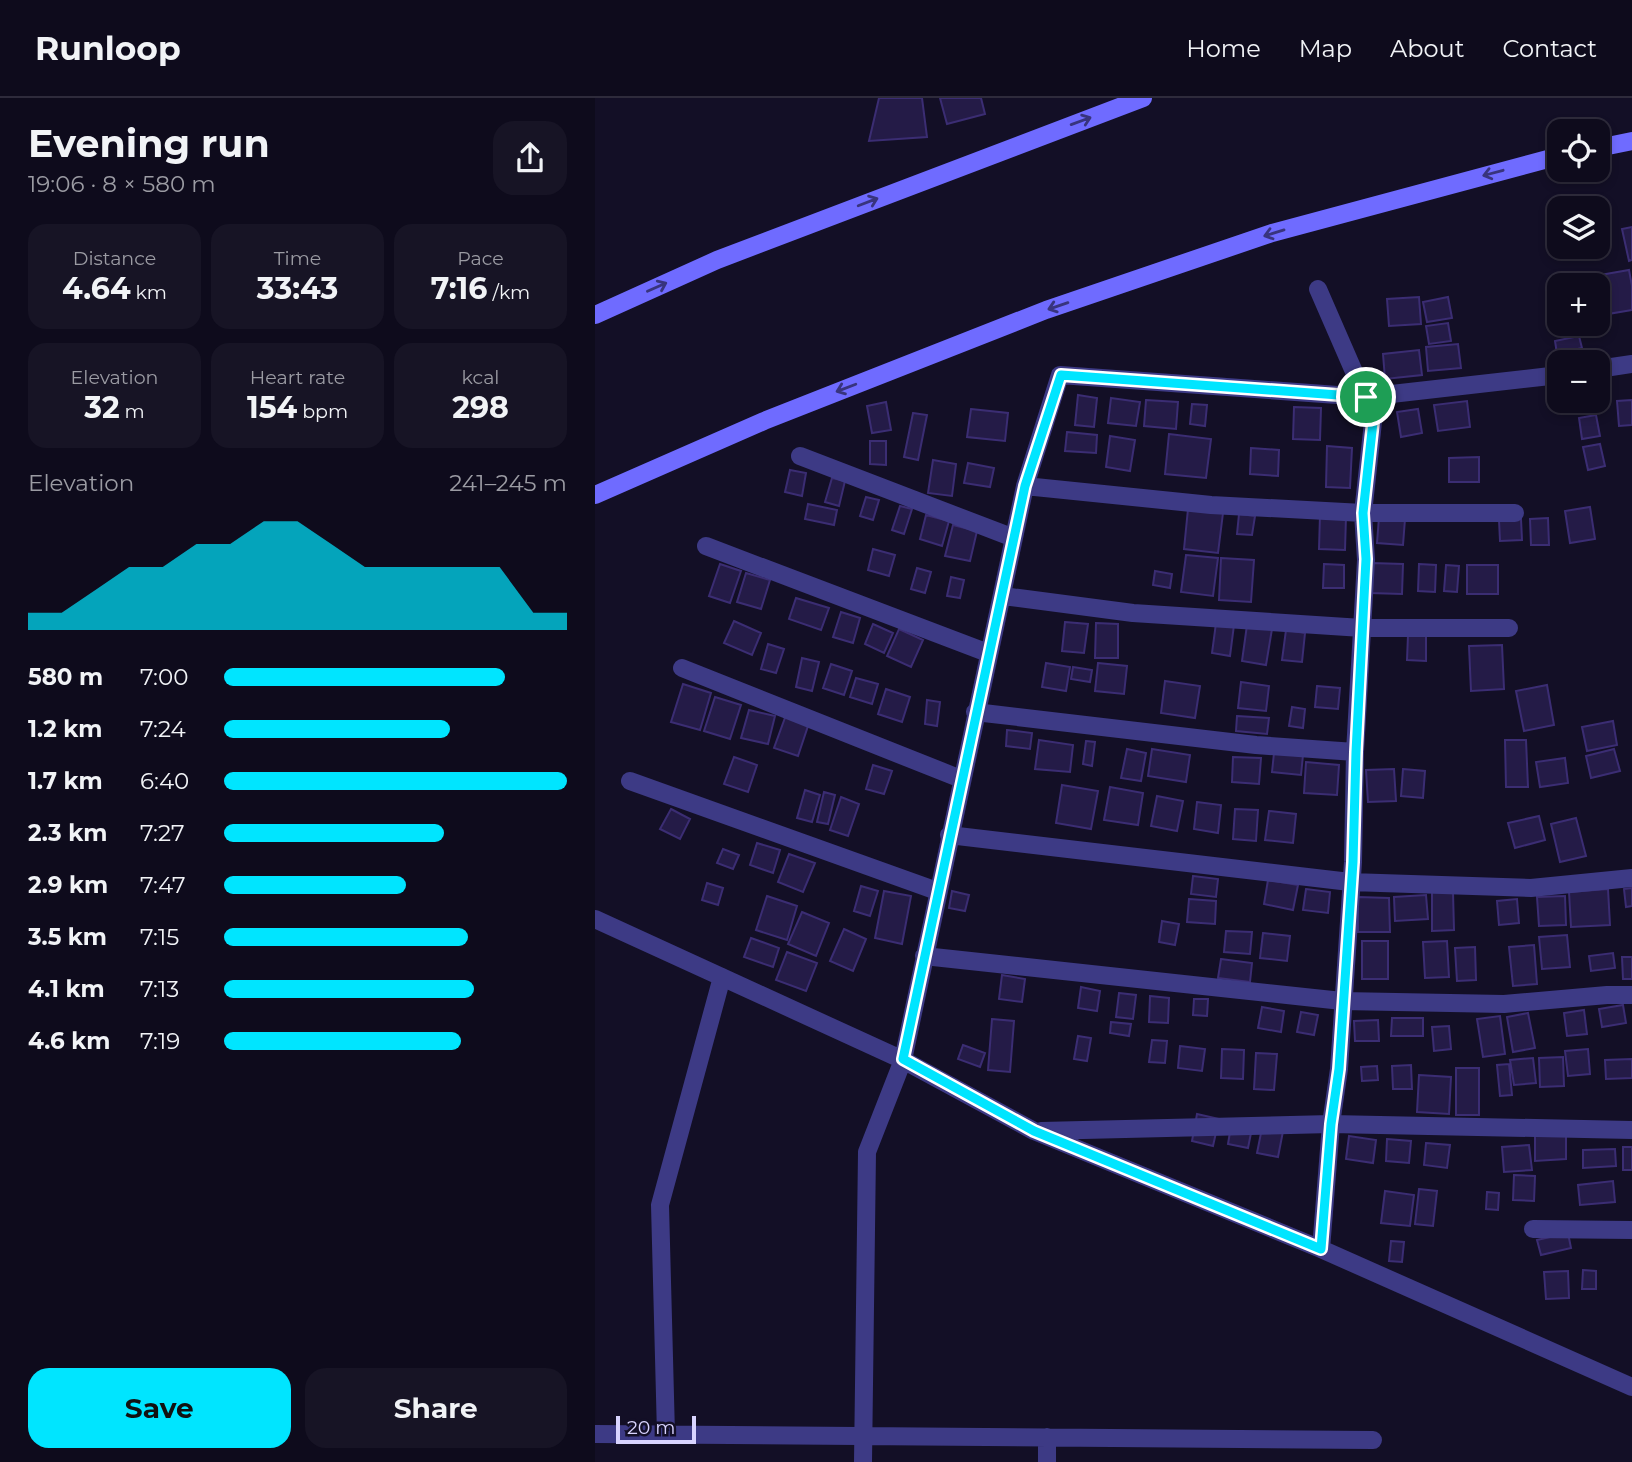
<!DOCTYPE html>
<meta charset="utf-8">
<style>
:root{--surface:#0e0b1c;--page:#171425;--text:#f1f3f6;--muted:#9b9ba3;--line:#2e2b3b;--accent:#00e5ff}
body{margin:0;font-family:Montserrat,sans-serif;background:var(--page);color:var(--text);height:100vh;display:flex;flex-direction:column;font-size:26px;white-space:nowrap}
*{box-sizing:border-box;margin:0}
p{font-size:23px;color:var(--muted)}
.icon{flex:none;width:38px;height:38px;fill:none;stroke:currentColor;stroke-width:2;stroke-linecap:round;stroke-linejoin:round}
.map{position:relative;flex:1;overflow:hidden}
.sheet{display:flex;flex-direction:column;background:var(--surface);width:595px}
.sheet>*{flex:none}
.controls{position:absolute;left:952px;top:21px;display:grid;gap:14px}
.controls a{display:grid;place-items:center;width:63px;height:63px;border-radius:14px;background:var(--surface);box-shadow:0 4px 10px #0003,0 0 0 2px var(--line);font-size:35px}
.scale{position:absolute;left:21px;bottom:18px;width:80px;box-sizing:border-box;padding-left:7px;border:4px solid #d9d4ff;border-top:0;font-size:19px;line-height:24px;white-space:nowrap;color:#d9d4ff;-webkit-text-stroke:5px #130f26;paint-order:stroke}
.pin{position:absolute;display:grid;place-items:center;width:60px;height:60px;color:#fff;margin:-30px;border:4px solid #fff;border-radius:50%;box-shadow:0 2px 7px #0007}
.round{display:grid;place-items:center;flex:none;width:74px;height:74px;border-radius:21px;background:var(--page)}
.summary{display:flex;align-items:center;justify-content:space-between;height:119px;padding:0 28px}
h1{font-size:38px;font-weight:700;line-height:52px}
.stats{display:grid;grid-template-columns:repeat(3,1fr);gap:10px;height:119px;padding:7px 28px}
.stats div{display:grid;align-content:center;border-radius:18px;background:var(--page);text-align:center}
.stats b{font-size:30px;font-weight:700}
.stats small{font-size:19px;font-weight:400}
.stats p{font-size:19px}
.chart{height:196px;padding:14px 28px}
.chart p{display:flex;justify-content:space-between}
.chart svg{width:100%;height:126px;margin-top:7px;fill:var(--accent);opacity:.7}
.primary-button{display:flex;gap:14px;margin-top:auto;padding:14px 28px}
.primary-button a{flex:1;height:80px;border-radius:21px;background:var(--accent);color:#111;font-size:28px;font-weight:700;line-height:80px;text-align:center}
.primary-button a+a{background:var(--page);color:var(--text)}
ul{padding:0 28px;list-style:none;font-size:23px}
li{display:grid;grid-template-columns:112px 84px 1fr;align-items:center;height:52px}
li i{height:18px;border-radius:9px;background:var(--accent)}
header{display:flex;align-items:center;gap:42px;box-sizing:border-box;height:98px;padding:0 35px;background:var(--surface);border-bottom:2px solid var(--line)}
header strong{font-size:33px}
nav{display:flex;gap:38px;margin-inline-start:auto;font-size:24px}
main{display:flex;flex:1;min-height:0}
.map>svg:first-child{display:block}
.building{fill:#241b47;stroke:#3b2d73;stroke-width:2}
.lines{fill:none;stroke-linecap:round;stroke-linejoin:round}
.street{stroke:#3d3a85;stroke-width:18}
.secondary{stroke:#6f6bff;stroke-width:18}
.oneway{stroke:#38347d}
.route-casing{stroke:#fff;stroke-width:14}
.route{stroke:#00e5ff;stroke-width:9}
</style>
<header>
<strong>Runloop</strong>
<nav><a>Home</a><a>Map</a><a>About</a><a>Contact</a></nav>
</header>
<main>
<section class="sheet">
<div class="summary"><div><h1>Evening run</h1><p>19:06 · 8 × 580 m</p></div><a class="round"><svg class="icon" aria-label="share" viewBox="0 0 24 24"><path d="M12 15V3M7 8l5-5 5 5M5 13v7h14v-7"/></svg></a></div>
<div class="stats">
<div><p>Distance</p><b>4.64<small> km</small></b></div>
<div><p>Time</p><b>33:43</b></div>
<div><p>Pace</p><b>7:16<small> /km</small></b></div>
</div>
<div class="stats">
<div><p>Elevation</p><b>32<small> m</small></b></div>
<div><p>Heart rate</p><b>154<small> bpm</small></b></div>
<div><p>kcal</p><b>298</b></div>
</div>
<div class="chart"><p><span>Elevation</span>241–245 m</p>
<svg viewBox="0 0 160 44" preserveAspectRatio="none"><path d="M0 44V38L10 38L20 30L30 22L40 22L50 14L60 14L70 6L80 6L90 14L100 22L110 22L120 22L130 22L140 22L150 38L160 38V44z"/></svg>
</div>
<ul>
<li><b>580 m</b>7:00<i style="width:82%"></i></li>
<li><b>1.2 km</b>7:24<i style="width:66%"></i></li>
<li><b>1.7 km</b>6:40<i style="width:100%"></i></li>
<li><b>2.3 km</b>7:27<i style="width:64%"></i></li>
<li><b>2.9 km</b>7:47<i style="width:53%"></i></li>
<li><b>3.5 km</b>7:15<i style="width:71%"></i></li>
<li><b>4.1 km</b>7:13<i style="width:73%"></i></li>
<li><b>4.6 km</b>7:19<i style="width:69%"></i></li>
</ul>
<div class="primary-button"><a>Save</a><a>Share</a></div>
</section>
<div class="map">
<svg width="1037" height="1364" viewBox="0 0 1037 1364">
<rect width="100%" height="100%" fill="#130f26"/>
<!-- building -->
<path class="building" d="M284,0H327L332,39L274,43Z
M345,0H386L390,16L352,26Z
M1037,129V162L1034,163L1027,131Z
M1034,172L1037,188V212L1013,216L1005,177Z
M824,199L826,226L794,228L792,201Z
M853,199L857,220L832,224L828,204Z
M853,225L856,243L834,246L831,228Z
M984,238L987,250L962,256L960,243Z
M863,246L866,270L833,273L831,249Z
M824,252L827,277L790,281L788,256Z
M483,297L502,300L499,329L480,327Z
M516,300L545,304L541,328L513,325Z
M551,302L583,304L581,331L549,328Z
M1037,302V327L1024,328L1022,303Z
M872,303L875,329L843,333L839,307Z
M291,304L296,332L277,335L272,308Z
M597,306L612,307L610,328L595,326Z
M699,309L726,310L725,342L698,341Z
M376,311L413,315L410,343L372,339Z
M823,311L827,335L806,339L802,314Z
M318,315L332,317L323,362L309,359Z
M1001,317L1005,338L987,341L984,320Z
M472,334L502,337L501,355L470,353Z
M574,336L616,341L611,380L570,376Z
M515,338L540,342L535,373L511,369Z
M275,343H291V367L275,366Z
M1005,346L1010,368L993,372L988,349Z
M732,348L757,350L755,390L731,389Z
M656,350L684,352L683,378L655,376Z
M884,359V384H854V360Z
M338,362L361,366L357,398L333,395Z
M373,365L399,370L395,389L369,385Z
M195,372L211,375L207,398L190,394Z
M237,380L250,383L244,408L230,404Z
M271,399L284,402L278,422L265,418Z
M213,406L242,412L239,427L210,421Z
M305,408L317,411L309,436L297,432Z
M995,409L1000,441L975,445L970,413Z
M593,411L628,415L623,455L589,451Z
M644,416L660,418L657,437L642,436Z
M331,417L354,423L347,448L325,441Z
M725,417L751,418L750,452L724,451Z
M784,419L810,421L808,447L782,445Z
M953,420L954,447H936L935,421Z
M926,421L927,442L905,443L904,422Z
M358,427L382,433L375,463L350,458Z
M278,451L300,457L294,478L273,472Z
M591,457L623,460L618,498L586,494Z
M626,460L659,462L656,504L624,502Z
M776,465L808,466L807,496L775,495Z
M125,466L146,473L135,505L114,498Z
M729,466L749,467V490H728Z
M824,466L841,467L840,494L823,493Z
M851,467L864,468L862,494L849,493Z
M872,467H903V496H872Z
M322,470L336,474L330,495L316,491Z
M560,473L577,476L575,490L558,487Z
M151,475L175,482L166,511L142,504Z
M356,479L369,482L365,500L352,498Z
M201,500L234,510L226,532L194,521Z
M246,514L265,520L258,545L238,539Z
M139,523L166,535L157,557L129,545Z
M470,524L493,526L489,555L467,553Z
M501,525L523,526V560H500Z
M621,525L639,527L635,558L617,555Z
M278,526L298,535L289,555L270,546Z
M652,527L677,531L671,567L647,563Z
M304,531L328,542L316,569L292,558Z
M691,532L710,535L707,564L687,562Z
M813,537L831,538V563L812,562Z
M173,546L189,551L181,575L166,571Z
M907,547L909,591L876,593L874,548Z
M207,560L224,564L217,593L201,589Z
M451,565L475,569L471,593L447,589Z
M503,565L532,568L529,596L500,593Z
M236,566L257,573L249,597L228,590Z
M478,569L497,572L495,584L476,581Z
M261,580L283,586L277,606L255,599Z
M570,583L605,588L600,620L566,615Z
M646,584L674,588L671,613L643,610Z
M88,586L116,595L105,632L76,624Z
M952,587L959,627L929,633L921,593Z
M722,588L745,590L743,611L720,609Z
M291,591L315,599L307,624L283,616Z
M120,599L146,607L135,641L109,633Z
M332,602L345,604L342,628L330,626Z
M697,609L710,611L708,630L694,628Z
M154,612L180,618L173,646L146,640Z
M191,617L214,625L203,658L179,650Z
M642,618L674,620L672,636L641,633Z
M1018,623L1022,647L992,653L987,629Z
M412,632L437,635L435,651L411,648Z
M444,642L478,647L475,674L440,671Z
M910,642H931L933,689H911Z
M491,643L500,644L497,668L488,666Z
M532,651L551,655L546,683L526,680Z
M557,651L595,657L591,684L553,678Z
M1019,651L1025,673L996,680L991,658Z
M679,655L708,657L706,677L677,674Z
M139,659L162,667L153,694L129,686Z
M638,659L666,660L664,686L637,684Z
M970,660L973,685L945,689L941,664Z
M711,664L744,667L742,697L709,695Z
M278,667L297,673L289,696L271,691Z
M799,671L801,703L773,704L771,672Z
M808,671L830,673L828,700L806,698Z
M467,687L503,693L496,731L461,725Z
M515,689L548,695L543,727L509,722Z
M210,692L225,697L217,724L202,720Z
M229,694L240,697L233,726L222,724Z
M562,698L588,703L582,733L556,728Z
M246,699L264,706L253,738L235,732Z
M602,704L626,707L623,735L599,731Z
M76,711L95,721L85,741L65,731Z
M640,711L663,712L661,743L638,741Z
M674,713L701,716L698,745L670,742Z
M944,718L950,742L920,750L913,725Z
M981,720L991,758L965,764L956,726Z
M162,745L185,752L178,775L155,767Z
M128,751L144,757L138,771L122,765Z
M194,756L220,765L208,794L183,784Z
M598,778L623,781L621,799L596,796Z
M673,782L703,787L698,812L669,806Z
M112,785L128,790L123,807L107,802Z
M266,788L283,793L275,818L259,813Z
M1037,790V808L1031,809L1029,791Z
M711,791L735,794L733,815L708,812Z
M1013,791L1015,827L976,829L974,794Z
M289,793L316,798L307,846L280,840Z
M357,793L374,797L370,813L354,810Z
M837,794H858L859,832L837,833Z
M831,797L833,821L800,823L799,799Z
M172,798L202,808L192,842L161,832Z
M970,798L971,827L944,828L942,799Z
M763,799L794,800L795,834H763Z
M594,801L621,803L620,826L592,824Z
M922,801L924,825L904,827L902,803Z
M207,814L234,825L221,858L193,846Z
M567,823L584,826L580,847L564,844Z
M249,831L271,841L258,873L235,863Z
M631,833L657,834L655,856L629,854Z
M668,835L695,838L692,863L665,860Z
M972,837L975,869L947,871L944,839Z
M156,840L184,850L178,869L149,859Z
M767,843H793V881H767Z
M852,843L854,879L830,880L828,844Z
M939,847L942,886L918,888L914,849Z
M880,849L881,882L862,883L860,850Z
M192,854L222,865L211,893L181,882Z
M1018,855L1020,870L996,873L994,858Z
M1027,859H1037V881H1028Z
M626,861L657,865L655,884L623,880Z
M407,877L430,881L427,904L404,901Z
M486,889L505,893L502,913L483,910Z
M524,895L541,897L538,921L521,919Z
M555,898L574,900L573,925L554,924Z
M599,901H613L612,918L598,917Z
M1028,907L1031,925L1007,929L1004,911Z
M667,909L689,913L686,934L663,930Z
M989,912L992,936L972,938L969,915Z
M706,914L723,917L719,937L702,934Z
M933,915L940,950L918,954L912,919Z
M905,918L910,956L888,959L882,921Z
M797,920H828V938H796Z
M397,921L419,923L415,974L393,972Z
M783,922L784,943H760L759,923Z
M516,924L536,926L534,938L515,935Z
M854,928L856,951L839,953L837,929Z
M483,938L496,940L492,963L479,961Z
M557,942L572,943L570,965L554,964Z
M368,947L390,955L385,969L363,961Z
M585,948L610,951L607,973L583,970Z
M627,951L649,952L648,981L626,980Z
M993,951L995,976L973,978L970,953Z
M661,955L682,956L679,992L659,991Z
M968,959L969,988L945,989L944,960Z
M938,960L941,985L919,987L915,962Z
M1037,961V980L1011,981L1010,962Z
M914,966L917,997L905,998L902,967Z
M816,967L817,991H798L797,968Z
M782,968L783,982L767,983L766,969Z
M861,970H884V1017H861Z
M824,977L856,979L854,1016L822,1014Z
M602,1016L624,1021L618,1048L597,1043Z
M669,1020L690,1023L683,1059L662,1055Z
M637,1022L658,1025L653,1050L633,1046Z
M971,1036V1061L940,1063V1037Z
M754,1038L781,1042L778,1065L751,1061Z
M792,1041L816,1043L814,1065L791,1063Z
M831,1045L855,1047L852,1070L829,1067Z
M934,1047L937,1072L909,1074L907,1049Z
M1028,1049H1037V1072H1028Z
M1020,1051L1021,1068L988,1070V1052Z
M919,1077L940,1078L939,1103L918,1102Z
M1018,1083L1020,1104L985,1107L983,1087Z
M824,1091L842,1093L838,1128L820,1126Z
M790,1093L819,1097L815,1128L786,1125Z
M892,1094L904,1095L903,1112L891,1111Z
M973,1135L976,1150L946,1157L942,1142Z
M796,1143L809,1144L807,1164L794,1163Z
M988,1172L1001,1173V1191H987Z
M973,1173L974,1200L951,1201L949,1174Z"/>
<g class="lines">
<!-- street -->
<path class="street" d="M723,191L770,299L778,324L768,415L771,462L760,654L758,764L744,971L736,1026L726,1151
M1003,271L1037,266
M205,358L419,440
M430,388L616,407L768,415H920
M111,448L393,555
M408,498L538,515L767,530H914
M87,570L366,681
M380,614L661,647L760,654
M35,683L342,793
M354,737L755,784L936,790L1037,780
M0,821L308,962L439,1033L726,1151L1037,1289
M329,858L747,903L909,906L1012,897H1037
M446,1033L736,1026L1037,1032
M938,1131L1037,1132
M0,1336L778,1342
M71,1336L65,1107L127,879
M452,1339V1364
M268,1364L272,1054L308,962L430,388L465,277L770,299L964,277"/>
<!-- secondary -->
<path class="secondary" d="M1003,50L1037,43
M0,217L122,162L548,0
M0,397L169,323L451,212L677,135L964,58"/>
</g>
<!-- one-way arrows -->
<defs><path id="oneway-shaft" d="M-6 0H5M1.5-3L5.5 0L1.5 3" fill="none" stroke-width="1.6" stroke-linecap="round" stroke-linejoin="round" transform="scale(1.75)"/></defs>
<g class="oneway">
<use href="#oneway-shaft" transform="translate(486 23) rotate(-20)"/>
<use href="#oneway-shaft" transform="translate(898 75) rotate(165)"/>
<use href="#oneway-shaft" transform="translate(273 104) rotate(-21)"/>
<use href="#oneway-shaft" transform="translate(679 135) rotate(163)"/>
<use href="#oneway-shaft" transform="translate(62 189) rotate(-24)"/>
<use href="#oneway-shaft" transform="translate(463 208) rotate(161)"/>
<use href="#oneway-shaft" transform="translate(251 290) rotate(159)"/>
</g>
<g class="lines">
<defs>
<path id="route" d="M466,277L771,299L778,324L768,415L771,461L761,654L758,764L744,971L736,1026L726,1151L439,1033L308,961L430,388Z"/>
</defs>
<!-- route casing -->
<use href="#route" class="route-casing"/>
<!-- route -->
<use href="#route" class="route"/>
</g>
</svg>
<div class="controls">
<a><svg class="icon" aria-label="locate" viewBox="0 0 24 24"><circle cx="12" cy="12" r="6"/><path d="M12 2v4M12 18v4M2 12h4M18 12h4"/></svg></a>
<a><svg class="icon" aria-label="layers" viewBox="0 0 24 24"><path d="M12 4l9 5-9 5-9-5zM3 14l9 5 9-5"/></svg></a>
<a>+</a>
<a>−</a>
</div>
<div class="scale">20 m</div>
<div class="pin" style="left:771px;top:299px;background:#1e9e55"><svg class="icon" aria-label="arrive" viewBox="0 0 24 24"><path d="M6 21V4h12l-3 4 3 4H6"/></svg></div>
</div>
</main>
